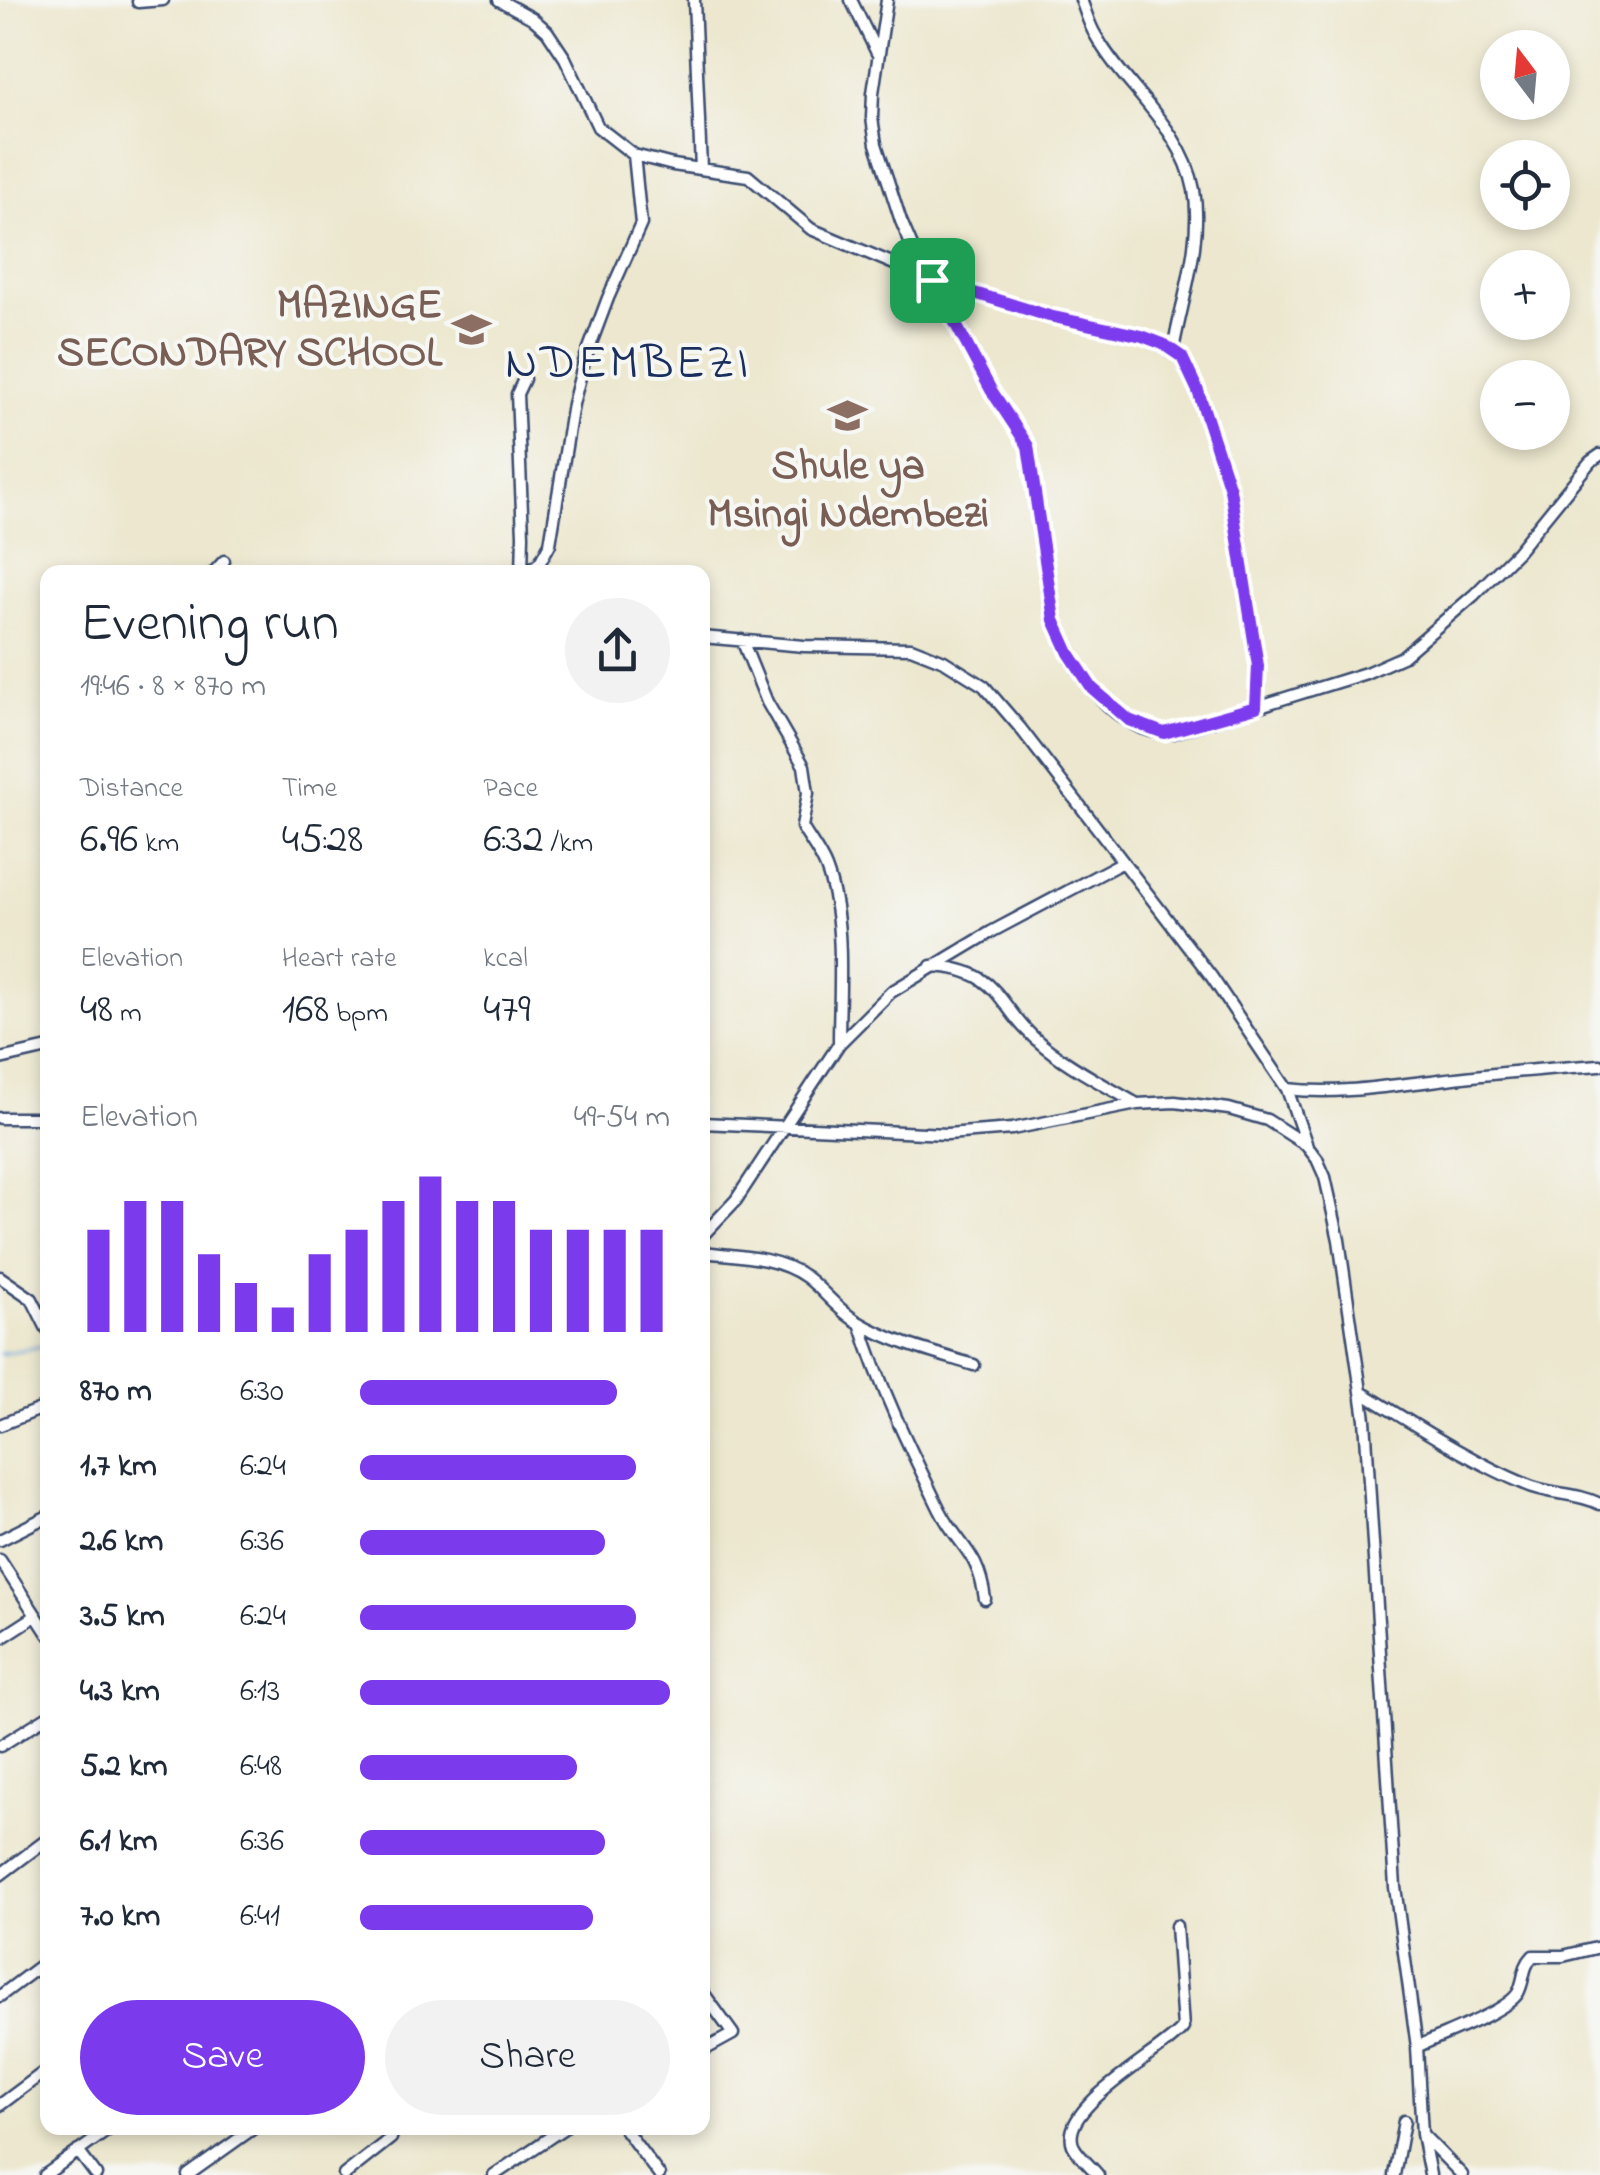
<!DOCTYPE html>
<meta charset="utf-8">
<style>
:root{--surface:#fff;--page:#f2f2f3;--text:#1f2937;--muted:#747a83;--accent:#7c3aed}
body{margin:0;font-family:"Indie Flower",sans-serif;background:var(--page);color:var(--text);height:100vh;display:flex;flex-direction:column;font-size:38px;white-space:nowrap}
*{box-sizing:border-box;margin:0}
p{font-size:32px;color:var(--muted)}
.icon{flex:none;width:55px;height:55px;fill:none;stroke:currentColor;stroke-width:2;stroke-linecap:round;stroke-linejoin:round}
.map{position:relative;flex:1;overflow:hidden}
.panel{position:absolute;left:40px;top:565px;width:670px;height:1570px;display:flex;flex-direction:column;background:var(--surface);border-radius:20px;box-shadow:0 5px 15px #0003}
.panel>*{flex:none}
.needle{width:65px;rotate:344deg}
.controls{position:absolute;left:1480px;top:30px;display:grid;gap:20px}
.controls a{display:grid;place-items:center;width:90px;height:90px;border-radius:50%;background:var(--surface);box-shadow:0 5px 15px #0003;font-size:50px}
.pin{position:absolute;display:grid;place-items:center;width:85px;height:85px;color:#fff;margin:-42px;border-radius:20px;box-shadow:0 5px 15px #0006}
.round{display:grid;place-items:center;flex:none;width:105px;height:105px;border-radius:52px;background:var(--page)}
.head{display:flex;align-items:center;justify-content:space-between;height:170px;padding:0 40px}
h1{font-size:55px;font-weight:600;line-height:75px}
.figures{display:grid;grid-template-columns:repeat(3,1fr);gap:15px;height:170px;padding:10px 40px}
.figures div{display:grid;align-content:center}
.figures b{font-size:42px;font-weight:600}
.figures small{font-size:28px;font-weight:400}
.figures p{font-size:28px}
.chart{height:280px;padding:20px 40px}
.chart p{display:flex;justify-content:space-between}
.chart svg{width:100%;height:180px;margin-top:10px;stroke:var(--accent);stroke-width:6}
.action{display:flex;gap:20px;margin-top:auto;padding:20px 40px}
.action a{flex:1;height:115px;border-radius:60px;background:var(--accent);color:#fff;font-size:40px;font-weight:600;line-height:115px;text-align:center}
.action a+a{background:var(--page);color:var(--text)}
ul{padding:0 40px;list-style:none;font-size:32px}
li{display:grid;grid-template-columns:160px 120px 1fr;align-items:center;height:75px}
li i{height:25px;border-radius:12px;background:var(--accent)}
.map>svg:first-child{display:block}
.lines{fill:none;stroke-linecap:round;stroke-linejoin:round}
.stream{stroke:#71abe2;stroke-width:2.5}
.minor-casing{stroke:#3a4b6f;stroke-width:15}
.minor{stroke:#fff;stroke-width:10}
.route-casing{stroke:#fff;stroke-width:20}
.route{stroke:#7c3aed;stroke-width:12}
.labels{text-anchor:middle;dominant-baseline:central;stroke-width:8;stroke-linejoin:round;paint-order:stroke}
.education-label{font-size:42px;font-weight:bold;fill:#785e54;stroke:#f6f6f2;text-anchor:end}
.quarter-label{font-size:48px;letter-spacing:2.5px;fill:#1b2f5e;stroke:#f6f6f2}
</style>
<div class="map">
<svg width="1600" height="2175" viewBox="0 0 1600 2175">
<rect width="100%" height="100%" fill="#f6f6f2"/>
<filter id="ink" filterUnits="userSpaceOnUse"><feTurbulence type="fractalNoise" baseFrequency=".01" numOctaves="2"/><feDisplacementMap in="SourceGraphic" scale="20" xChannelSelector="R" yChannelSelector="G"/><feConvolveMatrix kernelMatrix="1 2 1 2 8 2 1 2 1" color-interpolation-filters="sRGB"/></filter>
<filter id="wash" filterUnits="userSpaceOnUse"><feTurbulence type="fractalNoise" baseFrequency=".0048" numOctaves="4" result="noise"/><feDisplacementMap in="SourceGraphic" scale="40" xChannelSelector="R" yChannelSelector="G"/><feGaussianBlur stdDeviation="2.25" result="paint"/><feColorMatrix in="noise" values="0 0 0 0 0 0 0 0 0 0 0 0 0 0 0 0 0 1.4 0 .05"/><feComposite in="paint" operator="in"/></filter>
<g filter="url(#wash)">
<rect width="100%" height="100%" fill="#ece7ce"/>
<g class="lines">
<!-- stream -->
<path class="stream" d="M0,1354L48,1345"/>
</g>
</g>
<g filter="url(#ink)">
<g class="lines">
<defs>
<path id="minor" d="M499,0L532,18L547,31L565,58L598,127L634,155L673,165L748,176L811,229L932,280L1049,316L1142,336L1178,353L1198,391L1231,489L1258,666L1256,707
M694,0L701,169
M851,0L877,53
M887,0L873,93L872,118L876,144L901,221L917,258L947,305L991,390L1028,446L1054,620C1071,668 1115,736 1173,733L1366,673L1402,657L1474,595L1517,552L1590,462L1600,455
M1081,0C1086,12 1089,25 1096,36C1125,88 1183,128 1194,190C1203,241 1182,299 1173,350
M138,2L163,0
M214,572L224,561
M522,572L523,535L517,394L524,379
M528,572L540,562L550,544L573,404L584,362L608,298L641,224L634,155
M702,637L804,646L911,648L944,661L984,686L1021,729L1211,976L1287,1089L1306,1143
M742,640L767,702L804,766L808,793L802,827C810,841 820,853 826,868C846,921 839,987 839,1043
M931,966C1005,969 995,1009 1045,1047C1073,1069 1106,1086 1137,1104
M0,1059L48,1048
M1287,1089C1339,1095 1387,1086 1439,1080C1492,1073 1546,1069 1600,1065
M0,1118H48
M702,1123L947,1134L1012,1129L1137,1104L1175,1102L1229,1109L1267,1120L1306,1145L1317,1159L1325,1177L1339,1240L1365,1419L1395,1887L1417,2047L1422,2134L1430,2175
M702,1236L736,1200L839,1044L891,992L991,932L1121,863
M702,1252C736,1256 777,1256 806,1277C825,1291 838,1311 858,1322C894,1343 935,1353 974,1365
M0,1277L32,1299L48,1331
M860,1323C880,1388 910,1449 940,1510C960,1549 978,1550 985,1599
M1361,1392C1414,1424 1468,1460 1525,1484C1549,1495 1576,1492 1600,1504
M0,1425L48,1406
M0,1540L48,1516
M0,1560L48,1634
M0,1639L34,1617
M0,1746L48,1716
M0,1875L48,1839
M702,1991L733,2034L702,2051
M0,1996L48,1960
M1417,2047C1440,2035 1505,2013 1518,1993C1525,1980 1522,1967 1533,1956H1563L1600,1947
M0,2105L48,2069
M624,2128L659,2175
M1423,2135L1462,2175
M78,2151L96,2175
M45,2175L111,2128
M188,2175L254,2128
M344,2175L391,2138L394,2128
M494,2175L564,2128
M1098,2175C1091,2166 1078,2156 1073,2145C1058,2106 1163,2053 1183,2028L1176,1926
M1394,2175L1404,2121"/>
</defs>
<!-- minor casing -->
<use href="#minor" class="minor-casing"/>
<!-- minor -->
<use href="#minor" class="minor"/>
</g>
</g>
<g class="lines" filter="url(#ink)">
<defs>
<path id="route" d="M932,280L1049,316L1142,336L1163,344L1182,357L1198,391L1230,489L1258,666L1256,707L1164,733L1129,720L1092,688L1069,653L1054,620L1028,446L991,390Z"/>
</defs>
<!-- route casing -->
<use href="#route" class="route-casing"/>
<!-- route -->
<use href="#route" class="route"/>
</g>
<!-- icons -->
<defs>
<symbol id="school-bare" viewBox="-9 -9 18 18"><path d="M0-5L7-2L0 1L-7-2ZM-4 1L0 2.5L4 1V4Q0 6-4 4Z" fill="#8d6e63" stroke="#f6f6f2" stroke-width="2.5" paint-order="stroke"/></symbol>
</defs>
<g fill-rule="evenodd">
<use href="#school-bare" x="444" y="302" width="55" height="55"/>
<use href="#school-bare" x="820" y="388" width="55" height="55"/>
</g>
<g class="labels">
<!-- education labels -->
<g class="education-label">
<text x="442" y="306">MAZINGE<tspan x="442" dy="48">SECONDARY SCHOOL</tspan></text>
<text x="848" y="467" text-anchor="middle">Shule ya<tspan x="848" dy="48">Msingi Ndembezi</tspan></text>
</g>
<!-- quarter labels -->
<g class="quarter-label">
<text x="628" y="365">NDEMBEZI</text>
</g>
</g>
</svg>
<div class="controls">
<a><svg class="needle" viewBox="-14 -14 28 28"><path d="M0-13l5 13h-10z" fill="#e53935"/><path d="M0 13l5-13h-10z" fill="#747a83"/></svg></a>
<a><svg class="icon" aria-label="locate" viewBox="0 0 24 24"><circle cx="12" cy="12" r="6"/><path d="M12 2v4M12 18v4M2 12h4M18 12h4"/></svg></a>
<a>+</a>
<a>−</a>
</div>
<div class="pin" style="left:932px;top:280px;background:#1e9e55"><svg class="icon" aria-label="arrive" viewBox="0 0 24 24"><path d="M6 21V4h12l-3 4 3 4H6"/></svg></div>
<section class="panel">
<div class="head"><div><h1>Evening run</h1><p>19:46 · 8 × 870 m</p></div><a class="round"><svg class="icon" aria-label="share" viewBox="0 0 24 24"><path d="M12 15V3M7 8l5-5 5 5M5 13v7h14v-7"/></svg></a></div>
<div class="figures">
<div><p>Distance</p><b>6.96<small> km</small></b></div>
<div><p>Time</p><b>45:28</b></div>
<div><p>Pace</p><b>6:32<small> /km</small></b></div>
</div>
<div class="figures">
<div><p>Elevation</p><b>48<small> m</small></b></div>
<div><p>Heart rate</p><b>168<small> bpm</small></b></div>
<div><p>kcal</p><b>479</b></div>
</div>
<div class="chart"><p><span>Elevation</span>49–54 m</p>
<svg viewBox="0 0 160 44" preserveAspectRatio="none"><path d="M5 44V19M15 44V12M25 44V12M35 44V25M45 44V32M55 44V38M65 44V25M75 44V19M85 44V12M95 44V6M105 44V12M115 44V12M125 44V19M135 44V19M145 44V19M155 44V19"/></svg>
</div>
<ul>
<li><b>870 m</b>6:30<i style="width:83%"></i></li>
<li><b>1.7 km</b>6:24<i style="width:89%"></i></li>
<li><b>2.6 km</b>6:36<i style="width:79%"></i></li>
<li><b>3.5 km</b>6:24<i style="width:89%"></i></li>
<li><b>4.3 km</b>6:13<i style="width:100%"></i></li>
<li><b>5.2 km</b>6:48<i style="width:70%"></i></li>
<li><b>6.1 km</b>6:36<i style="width:79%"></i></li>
<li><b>7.0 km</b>6:41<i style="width:75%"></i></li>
</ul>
<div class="action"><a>Save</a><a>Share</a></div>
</section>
</div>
